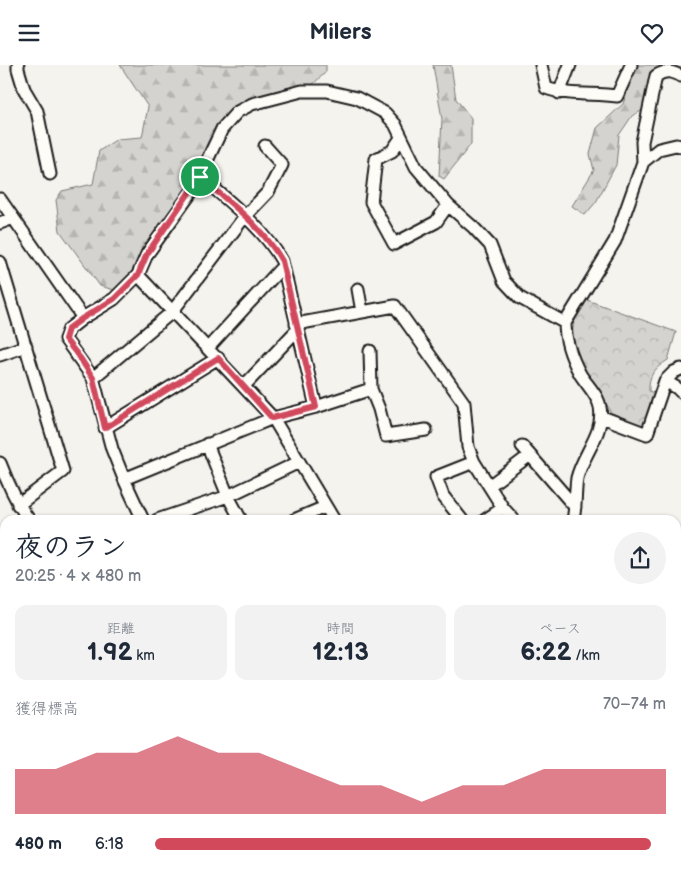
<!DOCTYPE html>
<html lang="ja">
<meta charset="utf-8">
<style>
:root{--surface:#fff;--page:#f2f2f3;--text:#1f2937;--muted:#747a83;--accent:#d1495b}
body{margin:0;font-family:"Balsamiq Sans","Klee One",sans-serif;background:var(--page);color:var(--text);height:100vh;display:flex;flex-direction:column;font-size:19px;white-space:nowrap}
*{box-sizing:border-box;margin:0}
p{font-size:16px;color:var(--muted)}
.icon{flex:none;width:28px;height:28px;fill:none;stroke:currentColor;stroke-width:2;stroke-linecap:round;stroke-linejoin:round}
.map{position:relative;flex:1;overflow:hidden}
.details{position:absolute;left:0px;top:450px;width:681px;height:359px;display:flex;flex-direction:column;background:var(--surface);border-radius:15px 15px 0 0;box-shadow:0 1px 4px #0004}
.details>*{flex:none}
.pin{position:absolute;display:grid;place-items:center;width:42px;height:42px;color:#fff;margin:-21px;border:2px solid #fff;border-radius:50%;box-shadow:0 1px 5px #0007}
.round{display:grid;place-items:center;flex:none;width:52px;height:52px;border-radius:26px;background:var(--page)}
.summary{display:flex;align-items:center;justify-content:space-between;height:85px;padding:0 15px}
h1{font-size:28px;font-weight:800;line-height:38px}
.figures{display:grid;grid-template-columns:repeat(3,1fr);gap:8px;height:85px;padding:5px 15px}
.figures div{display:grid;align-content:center;border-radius:12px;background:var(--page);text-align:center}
.figures b{font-size:25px;font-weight:800}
.figures small{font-size:14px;font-weight:400}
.figures p{font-size:14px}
.chart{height:140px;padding:10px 15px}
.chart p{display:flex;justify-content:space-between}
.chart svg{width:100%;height:90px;margin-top:5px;fill:var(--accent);opacity:.7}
ul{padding:0 15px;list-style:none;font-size:16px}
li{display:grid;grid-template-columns:80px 60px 1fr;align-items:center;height:38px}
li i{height:12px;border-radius:6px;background:var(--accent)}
header{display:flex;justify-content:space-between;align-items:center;height:65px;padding:0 15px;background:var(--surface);font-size:22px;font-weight:800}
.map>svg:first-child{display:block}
.forest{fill:url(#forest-firs);stroke:#787876}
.park{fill:url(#park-crowns);stroke:#787876}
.water{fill:url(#water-waves);stroke:#72716f}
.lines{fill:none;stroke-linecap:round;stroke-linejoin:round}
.stream{stroke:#72716f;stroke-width:4}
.street-casing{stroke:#1c1c1c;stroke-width:15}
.secondary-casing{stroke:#1c1c1c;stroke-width:20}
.street{stroke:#fdfcf7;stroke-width:11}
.secondary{stroke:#fdfcf7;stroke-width:16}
.route-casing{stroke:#fff;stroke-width:10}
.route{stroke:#d1495b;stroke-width:6}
</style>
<header><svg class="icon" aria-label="menu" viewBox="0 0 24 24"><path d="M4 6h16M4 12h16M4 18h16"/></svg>Milers<svg class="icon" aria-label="heart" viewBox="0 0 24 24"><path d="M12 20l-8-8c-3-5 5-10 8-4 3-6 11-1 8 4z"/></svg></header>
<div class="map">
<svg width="681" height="808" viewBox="0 0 681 808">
<defs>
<pattern id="forest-firs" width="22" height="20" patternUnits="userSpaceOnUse" patternTransform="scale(1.25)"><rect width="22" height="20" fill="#d4d3cf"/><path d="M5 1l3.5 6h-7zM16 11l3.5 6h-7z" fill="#b5b5b1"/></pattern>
<pattern id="park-crowns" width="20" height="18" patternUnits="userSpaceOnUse" patternTransform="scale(1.25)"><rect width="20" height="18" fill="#d4d3cf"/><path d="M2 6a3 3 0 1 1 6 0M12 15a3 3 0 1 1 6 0" fill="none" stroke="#b5b5b1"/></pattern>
<pattern id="water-waves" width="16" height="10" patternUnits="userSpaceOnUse" patternTransform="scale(1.25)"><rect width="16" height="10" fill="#abaaa6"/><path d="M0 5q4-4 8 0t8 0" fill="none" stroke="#8a8a86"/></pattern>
</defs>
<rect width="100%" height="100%" fill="#f4f3ee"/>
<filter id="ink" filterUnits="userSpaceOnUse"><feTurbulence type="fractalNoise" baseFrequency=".02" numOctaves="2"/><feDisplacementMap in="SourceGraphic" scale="10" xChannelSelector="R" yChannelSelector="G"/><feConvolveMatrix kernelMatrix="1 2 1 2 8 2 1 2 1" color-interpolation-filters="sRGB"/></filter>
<g filter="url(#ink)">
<!-- forest -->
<path class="forest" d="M120,0H326V7L312,20L241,42L127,213L114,225L100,221L60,166L56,135L62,126L93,119L99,86L117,74L142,72L148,42Z
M433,0H451L456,34L471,53V79L444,114L439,111L442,54Z
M636,0H663L652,8L643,45L632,51L619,70L616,100L596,137L585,150L572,141L594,105L590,89L597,63L623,39Z"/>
<!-- park -->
<path class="park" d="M587,235L676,267L668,295C655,303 648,310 649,326L656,329L645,359L640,360L610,347C599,320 563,285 575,255C577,248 583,241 587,235Z
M528,804H595L607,807L641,808H524Z"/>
<!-- water -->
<path class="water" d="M537,804H570L586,808H533Z"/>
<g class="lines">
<!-- stream -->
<path class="stream" d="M123,808L131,804"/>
<defs>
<path id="street" d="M18,0V4L24,24L37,46L50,109
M541,0L546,23C568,31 593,28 617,31L631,0
M559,28L570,0
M401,73L392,86L376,94L371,137L394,179L436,157L448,140
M643,97L642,77L656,11C666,5 671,6 681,11
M0,134L83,253
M0,158L13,153
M0,197L63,406L18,440
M138,210L273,353L334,455
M358,224L362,247
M296,259L395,241L464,338L468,382L474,397L503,443L514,455
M208,283L283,201
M370,286L371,324
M0,290L26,281
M93,313L172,247L245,151L268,127L282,100L265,81
M665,316L677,323L681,327
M244,321L298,264
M316,342L371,324L379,344L386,371L426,365
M602,352L647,369L665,316L674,307L681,304
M105,363L218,293
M207,379L228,431L241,455
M522,381L575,442
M0,398C8,419 16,437 29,455
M124,414L273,353L316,342L282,196C263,162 229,137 200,111
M489,421L530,390
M143,455L124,414L112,384L93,313L65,274L69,264L83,253L114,234L138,210L147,189L193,125L222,64L237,47L252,39L302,26H327L357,33L385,48L395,59L416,102L448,140L474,163L490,180L504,216L520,233L565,258
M157,455L228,431L299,397
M294,455L325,442
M462,455L443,431L436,412L474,397
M485,455L503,443
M573,455C576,441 575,427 577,413C583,388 605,368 600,342C598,330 586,319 580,309C572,294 565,274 565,258L615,176L643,97L659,84L676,80L681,81
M676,565L681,564
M0,589L5,592
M0,616L5,608
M0,736L5,726
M676,762H681
M0,777H5
M271,804L275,808
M399,804L403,808"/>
<path id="secondary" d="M0,526L5,530
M676,627L681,625
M676,801H681
M335,804L339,808
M172,808L180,804
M509,808L513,804"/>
</defs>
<!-- street casing -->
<use href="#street" class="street-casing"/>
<!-- secondary casing -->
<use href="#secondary" class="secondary-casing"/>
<!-- street -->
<use href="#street" class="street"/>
<!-- secondary -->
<use href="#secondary" class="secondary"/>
</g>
</g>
<g class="lines" filter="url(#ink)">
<defs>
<path id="route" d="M200,112C229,137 263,162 282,196L316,342L272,353L218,293L105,363L93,313L80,293L65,274L68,264L83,253L114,234L138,210L147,189Z"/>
</defs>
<!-- route casing -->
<use href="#route" class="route-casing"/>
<!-- route -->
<use href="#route" class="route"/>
</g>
</svg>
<div class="pin" style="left:200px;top:112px;background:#1e9e55"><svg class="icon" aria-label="arrive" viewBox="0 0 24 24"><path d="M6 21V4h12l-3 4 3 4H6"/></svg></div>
<section class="details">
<div class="summary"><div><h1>夜のラン</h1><p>20:25 · 4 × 480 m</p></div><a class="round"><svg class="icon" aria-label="share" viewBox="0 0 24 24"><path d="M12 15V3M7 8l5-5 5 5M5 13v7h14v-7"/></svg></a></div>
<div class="figures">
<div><p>距離</p><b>1.92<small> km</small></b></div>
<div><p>時間</p><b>12:13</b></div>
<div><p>ペース</p><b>6:22<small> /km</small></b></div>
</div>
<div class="chart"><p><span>獲得標高</span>70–74 m</p>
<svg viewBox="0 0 160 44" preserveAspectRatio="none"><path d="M0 44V22L10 22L20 14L30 14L40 6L50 14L60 14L70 22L80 30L90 30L100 38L110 30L120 30L130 22L140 22L150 22L160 22V44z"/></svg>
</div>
<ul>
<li><b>480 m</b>6:18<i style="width:97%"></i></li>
</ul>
</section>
</div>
